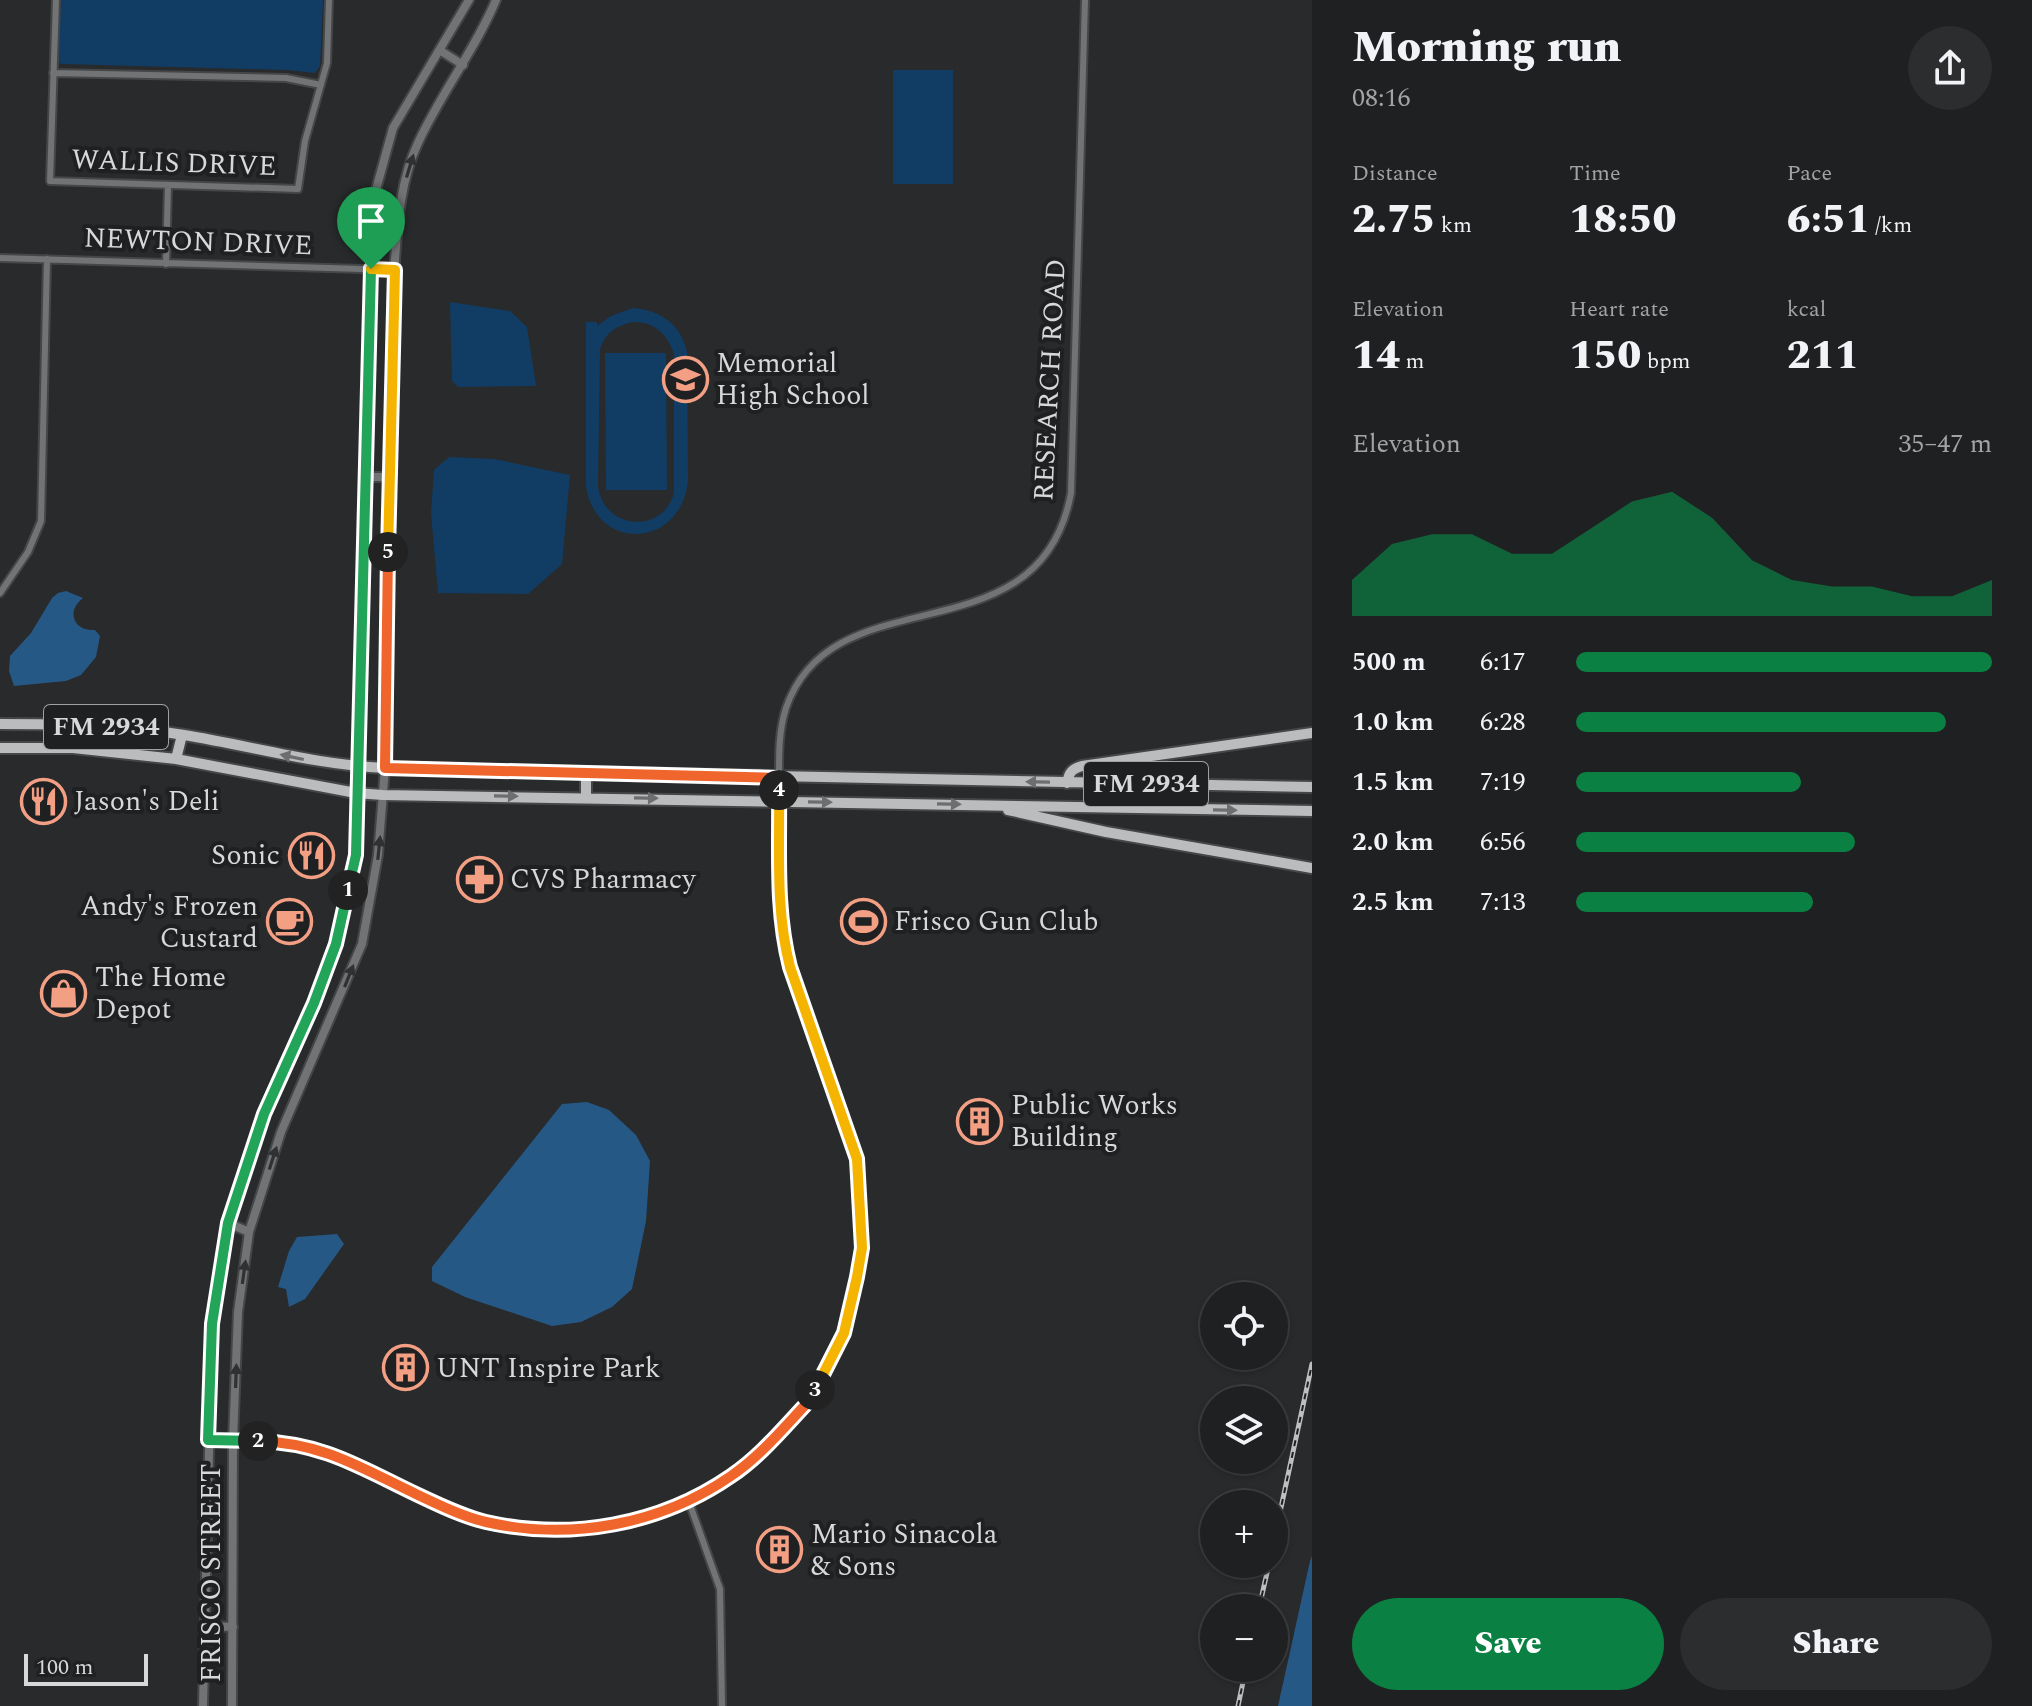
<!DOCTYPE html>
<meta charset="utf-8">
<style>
:root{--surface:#1e2021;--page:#2b2d2e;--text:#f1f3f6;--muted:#a1a3a5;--line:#3c3e3f;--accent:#0b8043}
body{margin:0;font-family:Spectral,serif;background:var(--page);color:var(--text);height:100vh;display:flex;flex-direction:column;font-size:30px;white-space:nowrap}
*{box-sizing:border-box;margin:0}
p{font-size:26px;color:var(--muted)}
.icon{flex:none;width:44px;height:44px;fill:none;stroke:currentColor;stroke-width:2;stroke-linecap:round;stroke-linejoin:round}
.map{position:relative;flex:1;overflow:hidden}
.sheet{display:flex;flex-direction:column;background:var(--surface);width:720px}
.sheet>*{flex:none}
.controls{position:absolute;left:1200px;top:1282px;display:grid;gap:16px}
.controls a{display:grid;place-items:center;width:88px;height:88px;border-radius:50%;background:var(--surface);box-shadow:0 2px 6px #0004,0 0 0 2px var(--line);font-size:40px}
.scale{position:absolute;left:24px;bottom:20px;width:124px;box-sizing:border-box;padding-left:8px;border:4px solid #d6d8d9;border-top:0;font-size:22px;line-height:28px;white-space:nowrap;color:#d6d8d9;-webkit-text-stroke:6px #1e2022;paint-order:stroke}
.pin{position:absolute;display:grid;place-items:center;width:68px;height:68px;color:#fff;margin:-82px -34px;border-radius:50% 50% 50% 0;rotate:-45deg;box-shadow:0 0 8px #0007}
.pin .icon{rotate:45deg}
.km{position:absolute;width:40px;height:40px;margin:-20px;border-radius:50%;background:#222;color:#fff;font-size:22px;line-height:40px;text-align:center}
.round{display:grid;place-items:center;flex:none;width:84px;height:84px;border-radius:42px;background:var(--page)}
.headline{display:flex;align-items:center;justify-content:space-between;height:136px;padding:0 40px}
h1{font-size:44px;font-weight:800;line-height:60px}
.metrics{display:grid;grid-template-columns:repeat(3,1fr);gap:12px;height:136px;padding:8px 40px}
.metrics div{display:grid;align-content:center}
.metrics b{font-size:40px;font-weight:800}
.metrics small{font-size:22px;font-weight:400}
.metrics p{font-size:22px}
.chart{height:224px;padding:16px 40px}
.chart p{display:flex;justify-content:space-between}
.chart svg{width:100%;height:144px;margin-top:8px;fill:var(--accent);opacity:.7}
.action{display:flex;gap:16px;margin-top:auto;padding:16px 40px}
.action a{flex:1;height:92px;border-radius:48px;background:var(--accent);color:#fff;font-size:32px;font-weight:800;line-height:92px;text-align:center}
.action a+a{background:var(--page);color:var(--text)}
ul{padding:0 40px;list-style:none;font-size:26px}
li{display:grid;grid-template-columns:128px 96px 1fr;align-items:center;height:60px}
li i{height:20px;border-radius:10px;background:var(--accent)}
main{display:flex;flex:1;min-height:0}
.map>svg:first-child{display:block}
.green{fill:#113d64;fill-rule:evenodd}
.water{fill:#265886}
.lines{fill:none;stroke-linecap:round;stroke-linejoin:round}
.minor-casing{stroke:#444648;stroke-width:10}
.tertiary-casing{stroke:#444648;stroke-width:12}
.primary-casing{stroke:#444648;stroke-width:14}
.minor{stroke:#717374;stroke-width:6}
.tertiary{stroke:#717374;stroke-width:8}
.primary{stroke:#babcbe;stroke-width:10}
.rail-casing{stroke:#bdbfc0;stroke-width:5}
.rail{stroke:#1e2022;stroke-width:2;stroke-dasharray:6;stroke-linecap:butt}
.oneway{fill:#2f3132}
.oneway2{fill:#6c6e70}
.split-1-casing{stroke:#fff;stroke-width:16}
.split-2-casing{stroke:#fff;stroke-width:16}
.split-3-casing{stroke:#fff;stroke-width:16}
.split-4-casing{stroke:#fff;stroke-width:16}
.split-5-casing{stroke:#fff;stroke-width:16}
.split-6-casing{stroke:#fff;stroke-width:16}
.split-1{stroke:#22a559;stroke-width:10}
.split-2{stroke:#22a559;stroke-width:10}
.split-3{stroke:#f0652b;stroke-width:10}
.split-4{stroke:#f5b400;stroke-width:10}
.split-5{stroke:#f0652b;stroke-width:10}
.split-6{stroke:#f5b400;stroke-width:10}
.labels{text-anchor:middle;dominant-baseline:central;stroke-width:8;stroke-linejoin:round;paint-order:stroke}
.shield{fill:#1e2022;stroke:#9fa1a2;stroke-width:2}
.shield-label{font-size:26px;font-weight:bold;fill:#d6d8d9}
.street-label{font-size:28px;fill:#d6d8d9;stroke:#1e2022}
.poi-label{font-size:28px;fill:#d6d8d9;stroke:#1e2022;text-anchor:start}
</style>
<main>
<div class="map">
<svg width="1312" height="1706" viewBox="0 0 1312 1706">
<rect width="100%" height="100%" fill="#282a2c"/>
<!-- green -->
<path class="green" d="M60,0H323L320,66L315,73L288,70L62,64L59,63Z
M893,70H953V184H893Z
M450,302L510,311L527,327L536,386L458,387L452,381Z
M633,308C660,310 681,324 687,352L688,481C681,548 597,553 586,487V322H597V326L611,316ZM632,322C653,321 668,334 674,354V493C662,536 602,529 598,485L600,349C605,333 616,326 632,322Z
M605,353H666L667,490H606Z
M449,457L494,459L570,475L562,564L528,594L438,593L431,513L434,470Z"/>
<!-- water -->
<path class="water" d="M66,591L83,598C66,611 73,631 95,630L100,636L96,657L81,675L66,681L14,686L9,671L10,656L31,633L52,598L58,593Z
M587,1102L609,1110L636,1135L650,1161L646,1221L632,1289L612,1307L581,1322L552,1326L465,1297L432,1281V1267L562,1104Z
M337,1234L344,1244L305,1299L289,1307L286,1289L278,1287L289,1251L297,1237Z
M1312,1556V1706H1278L1310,1561Z"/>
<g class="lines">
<defs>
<path id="minor" d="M56,0L50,181L298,189L305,141L327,63L329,0
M53,73L286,78L321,85
M0,258L395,270
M166,264L168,185
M0,593L28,552L41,521L47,259
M208,1440L267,1441L310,1447L360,1464L419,1495L484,1522L561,1532L627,1522L689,1502L744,1467L810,1400L844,1333L862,1248L857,1159L790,967C777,913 778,860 779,805C780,772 776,739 786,708C833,571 1040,663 1071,493L1085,0
M689,1502L720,1589L722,1706"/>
<path id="tertiary" d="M441,51L463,65
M366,477H390
M228,1223L249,1232
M204,1626L233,1627
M203,1706L212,1324L228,1223L264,1114L314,1003L336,944L356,855L371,269L377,186L393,128L469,0
M232,1706L233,1440L238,1312L249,1232L281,1132L362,944L378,855L385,768L395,259C398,219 401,179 418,143C441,93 475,50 496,0"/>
<path id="primary" d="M0,724C61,724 124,725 184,735C252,746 316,765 385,768L1312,787
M0,748H73L176,759L356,793L383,795L1312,811
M176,759L182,735
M1067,783C1069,772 1072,769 1082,766L1312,733
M586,797V773
M1008,810L1106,832L1312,868"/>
</defs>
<!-- minor casing -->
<use href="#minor" class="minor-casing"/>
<!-- tertiary casing -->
<use href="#tertiary" class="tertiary-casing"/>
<!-- primary casing -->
<use href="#primary" class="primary-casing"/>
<!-- minor -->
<use href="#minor" class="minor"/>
<!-- tertiary -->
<use href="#tertiary" class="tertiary"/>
<!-- primary -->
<use href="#primary" class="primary"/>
<defs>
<path id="rail" d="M1274,1540L1312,1364
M1259,1608L1269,1564
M1238,1706L1246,1668"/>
</defs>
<!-- rail casing -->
<use href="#rail" class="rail-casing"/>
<!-- rail -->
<use href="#rail" class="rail"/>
</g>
<!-- one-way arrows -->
<defs><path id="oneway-solid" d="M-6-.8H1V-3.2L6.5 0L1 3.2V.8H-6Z" transform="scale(2)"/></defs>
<g class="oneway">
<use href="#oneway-solid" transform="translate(410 166) rotate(-73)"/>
<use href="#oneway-solid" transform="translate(379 848) rotate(-84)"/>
<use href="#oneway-solid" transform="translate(349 976) rotate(-68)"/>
<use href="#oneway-solid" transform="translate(273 1158) rotate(-72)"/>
<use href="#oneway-solid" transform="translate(244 1272) rotate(-82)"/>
<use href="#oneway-solid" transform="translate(236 1376) rotate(-88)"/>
</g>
<g class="oneway2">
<use href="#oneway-solid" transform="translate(292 757) rotate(-168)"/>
<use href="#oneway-solid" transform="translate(1038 782) rotate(-179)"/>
<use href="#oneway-solid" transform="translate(506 796) rotate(1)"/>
<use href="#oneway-solid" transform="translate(646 798) rotate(1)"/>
<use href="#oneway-solid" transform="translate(820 802) rotate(1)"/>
<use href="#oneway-solid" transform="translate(949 804) rotate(1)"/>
<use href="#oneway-solid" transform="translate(1225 810) rotate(1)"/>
</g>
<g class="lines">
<defs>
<path id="split-1" d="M348,890L356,855L371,269"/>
<path id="split-2" d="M258,1441L208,1440L212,1324L228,1223L264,1114L314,1003L336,944L348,890"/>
<path id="split-3" d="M258,1441C324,1443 361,1468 418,1495C439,1505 464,1517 486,1522C570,1541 660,1525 731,1476C761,1456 785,1426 810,1400L815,1390"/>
<path id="split-4" d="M779,790C780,850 775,908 790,967L857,1159L862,1248L857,1277L844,1333L815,1390"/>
<path id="split-5" d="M388,552L385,768L779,778V790"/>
<path id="split-6" d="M371,269L395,270L388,552"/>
</defs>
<!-- split-1 casing -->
<use href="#split-1" class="split-1-casing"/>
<!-- split-2 casing -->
<use href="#split-2" class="split-2-casing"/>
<!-- split-3 casing -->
<use href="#split-3" class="split-3-casing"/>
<!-- split-4 casing -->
<use href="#split-4" class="split-4-casing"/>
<!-- split-5 casing -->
<use href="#split-5" class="split-5-casing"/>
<!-- split-6 casing -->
<use href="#split-6" class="split-6-casing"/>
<!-- split-1 -->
<use href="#split-1" class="split-1"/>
<!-- split-2 -->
<use href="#split-2" class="split-2"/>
<!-- split-3 -->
<use href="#split-3" class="split-3"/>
<!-- split-4 -->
<use href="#split-4" class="split-4"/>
<!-- split-5 -->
<use href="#split-5" class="split-5"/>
<!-- split-6 -->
<use href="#split-6" class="split-6"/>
</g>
<!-- icons -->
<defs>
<symbol id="school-ring" viewBox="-11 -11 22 22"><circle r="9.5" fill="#1e2022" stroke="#f39f84" stroke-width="1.5"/><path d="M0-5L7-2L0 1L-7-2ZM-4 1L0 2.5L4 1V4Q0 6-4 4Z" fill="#f39f84"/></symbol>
<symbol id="restaurant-ring" viewBox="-11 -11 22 22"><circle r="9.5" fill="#1e2022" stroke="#f39f84" stroke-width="1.5"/><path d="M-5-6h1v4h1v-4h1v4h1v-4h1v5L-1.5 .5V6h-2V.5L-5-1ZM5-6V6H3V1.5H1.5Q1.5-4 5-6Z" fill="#f39f84"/></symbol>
<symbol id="pharmacy-ring" viewBox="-11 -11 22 22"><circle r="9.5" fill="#1e2022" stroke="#f39f84" stroke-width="1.5"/><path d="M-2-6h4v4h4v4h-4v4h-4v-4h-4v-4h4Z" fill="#f39f84"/></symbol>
<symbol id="stadium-ring" viewBox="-11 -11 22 22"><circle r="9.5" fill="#1e2022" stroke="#f39f84" stroke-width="1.5"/><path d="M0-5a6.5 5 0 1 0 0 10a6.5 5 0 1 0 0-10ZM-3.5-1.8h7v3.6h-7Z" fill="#f39f84"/></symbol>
<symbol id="cafe-ring" viewBox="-11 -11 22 22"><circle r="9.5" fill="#1e2022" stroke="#f39f84" stroke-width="1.5"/><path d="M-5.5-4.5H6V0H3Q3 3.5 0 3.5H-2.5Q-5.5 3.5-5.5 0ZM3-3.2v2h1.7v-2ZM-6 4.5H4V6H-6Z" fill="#f39f84"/></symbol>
<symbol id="shop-ring" viewBox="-11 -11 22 22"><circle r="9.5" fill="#1e2022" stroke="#f39f84" stroke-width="1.5"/><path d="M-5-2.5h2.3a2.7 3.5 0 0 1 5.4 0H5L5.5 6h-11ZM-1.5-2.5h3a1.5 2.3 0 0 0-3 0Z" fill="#f39f84"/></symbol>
<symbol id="building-ring" viewBox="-11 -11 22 22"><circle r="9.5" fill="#1e2022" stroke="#f39f84" stroke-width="1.5"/><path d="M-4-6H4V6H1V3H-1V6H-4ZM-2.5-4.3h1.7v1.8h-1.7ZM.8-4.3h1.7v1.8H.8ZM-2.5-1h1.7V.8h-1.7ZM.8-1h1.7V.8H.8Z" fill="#f39f84"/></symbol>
</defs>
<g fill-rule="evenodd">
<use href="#school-ring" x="660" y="354" width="51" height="51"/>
<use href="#restaurant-ring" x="18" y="776" width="51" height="51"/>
<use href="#restaurant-ring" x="286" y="830" width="51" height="51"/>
<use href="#pharmacy-ring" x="454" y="854" width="51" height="51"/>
<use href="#stadium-ring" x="838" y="896" width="51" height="51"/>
<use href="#cafe-ring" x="264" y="896" width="51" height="51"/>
<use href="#shop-ring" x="38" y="968" width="51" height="51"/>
<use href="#building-ring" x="954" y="1096" width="51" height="51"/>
<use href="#building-ring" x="380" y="1342" width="51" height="51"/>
<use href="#building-ring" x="754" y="1524" width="51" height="51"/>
</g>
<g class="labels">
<!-- shield labels -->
<g class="shield">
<rect x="44" y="705" width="124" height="44" rx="6"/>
<rect x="1084" y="762" width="124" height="44" rx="6"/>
</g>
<g class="shield-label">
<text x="106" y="727">FM 2934</text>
<text x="1146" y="784">FM 2934</text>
</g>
<!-- street labels -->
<g class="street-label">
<text transform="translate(174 163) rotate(2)">WALLIS DRIVE</text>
<text transform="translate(198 242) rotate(2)">NEWTON DRIVE</text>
<text transform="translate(1050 380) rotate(-87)">RESEARCH ROAD</text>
<text transform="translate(211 1573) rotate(-90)">FRISCO STREET</text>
</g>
<!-- poi labels -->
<g class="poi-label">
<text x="716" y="363">Memorial<tspan x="716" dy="32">High School</tspan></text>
<text x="74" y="801">Jason's Deli</text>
<text x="280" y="855" text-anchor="end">Sonic</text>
<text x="510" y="879">CVS Pharmacy</text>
<text x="258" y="906" text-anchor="end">Andy's Frozen<tspan x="258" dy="32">Custard</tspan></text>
<text x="894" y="921">Frisco Gun Club</text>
<text x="95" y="977">The Home<tspan x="95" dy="32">Depot</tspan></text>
<text x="1011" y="1105">Public Works<tspan x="1011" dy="32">Building</tspan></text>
<text x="436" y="1368">UNT Inspire Park</text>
<text x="811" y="1534">Mario Sinacola<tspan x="811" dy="32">&amp; Sons</tspan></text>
</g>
</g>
</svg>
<div class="controls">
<a><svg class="icon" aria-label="locate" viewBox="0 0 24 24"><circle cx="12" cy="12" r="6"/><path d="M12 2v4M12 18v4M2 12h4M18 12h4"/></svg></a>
<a><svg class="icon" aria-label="layers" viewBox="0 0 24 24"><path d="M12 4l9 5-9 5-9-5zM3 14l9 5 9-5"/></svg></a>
<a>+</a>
<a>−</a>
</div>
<div class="scale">100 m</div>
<div class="pin" style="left:371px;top:269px;background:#1e9e55"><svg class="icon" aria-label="arrive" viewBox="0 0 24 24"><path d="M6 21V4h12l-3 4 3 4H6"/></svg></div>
<b class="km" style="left:348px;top:890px">1</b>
<b class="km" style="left:258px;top:1441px">2</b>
<b class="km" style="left:815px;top:1390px">3</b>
<b class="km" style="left:779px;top:790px">4</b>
<b class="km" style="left:388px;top:552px">5</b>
</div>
<section class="sheet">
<div class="headline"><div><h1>Morning run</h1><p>08:16</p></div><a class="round"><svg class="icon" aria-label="share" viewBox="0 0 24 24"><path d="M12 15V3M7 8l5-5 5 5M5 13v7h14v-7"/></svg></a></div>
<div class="metrics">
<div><p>Distance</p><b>2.75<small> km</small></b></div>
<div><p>Time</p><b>18:50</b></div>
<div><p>Pace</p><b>6:51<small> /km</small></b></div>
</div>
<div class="metrics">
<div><p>Elevation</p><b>14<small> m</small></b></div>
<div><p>Heart rate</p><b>150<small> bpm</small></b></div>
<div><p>kcal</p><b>211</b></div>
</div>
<div class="chart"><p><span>Elevation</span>35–47 m</p>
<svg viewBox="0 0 160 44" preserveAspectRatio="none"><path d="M0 44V33L10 22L20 19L30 19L40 25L50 25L60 17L70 9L80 6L90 14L100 27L110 33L120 35L130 35L140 38L150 38L160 33V44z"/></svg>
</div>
<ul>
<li><b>500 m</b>6:17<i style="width:100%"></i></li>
<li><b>1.0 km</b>6:28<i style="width:89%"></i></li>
<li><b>1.5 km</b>7:19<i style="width:54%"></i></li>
<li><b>2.0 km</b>6:56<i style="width:67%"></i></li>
<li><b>2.5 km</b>7:13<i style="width:57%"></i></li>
</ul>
<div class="action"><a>Save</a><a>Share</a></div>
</section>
</main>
